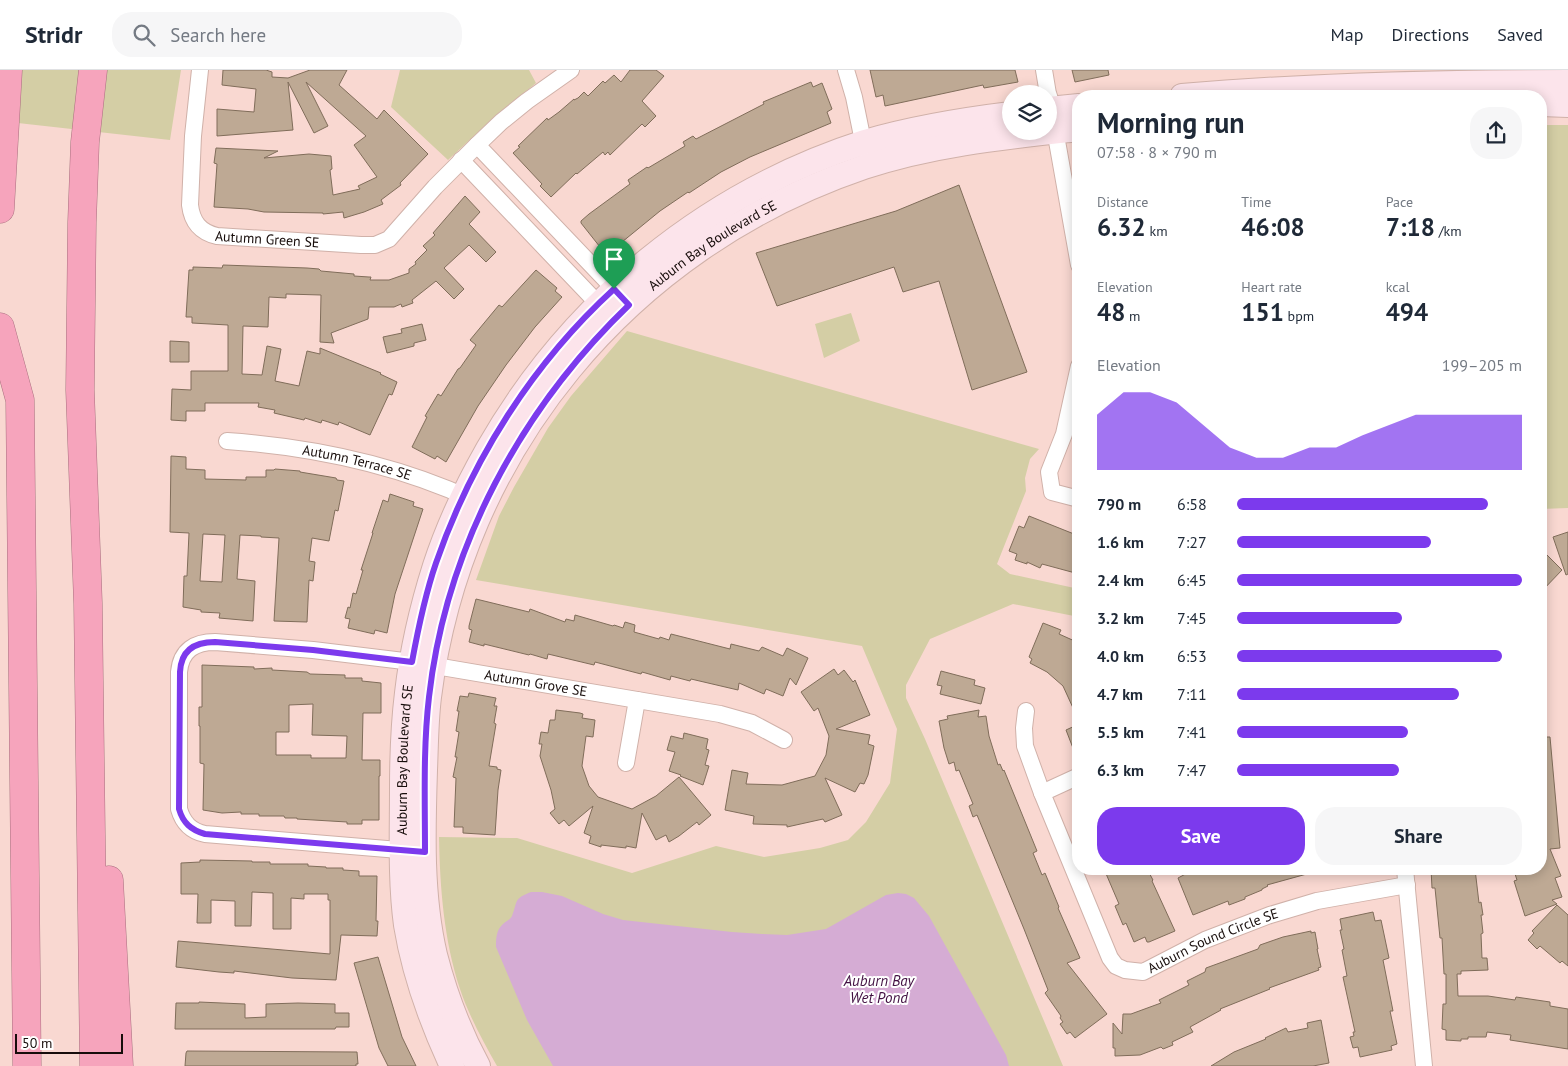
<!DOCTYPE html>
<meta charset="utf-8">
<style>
:root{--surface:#fff;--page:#f6f6f7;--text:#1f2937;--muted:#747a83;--line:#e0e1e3;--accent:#7c3aed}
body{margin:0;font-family:"PT Sans",sans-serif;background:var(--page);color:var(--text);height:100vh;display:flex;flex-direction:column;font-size:19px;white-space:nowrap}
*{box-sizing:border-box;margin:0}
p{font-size:16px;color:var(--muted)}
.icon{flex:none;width:28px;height:28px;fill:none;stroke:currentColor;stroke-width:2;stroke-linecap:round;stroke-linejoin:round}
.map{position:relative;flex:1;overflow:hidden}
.details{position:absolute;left:1072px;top:20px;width:475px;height:785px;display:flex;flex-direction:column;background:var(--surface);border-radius:20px;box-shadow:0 2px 12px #0003}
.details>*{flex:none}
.tools{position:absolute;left:1002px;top:15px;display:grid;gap:10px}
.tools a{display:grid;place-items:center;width:55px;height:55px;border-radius:50%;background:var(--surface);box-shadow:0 2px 12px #0003;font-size:25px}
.scale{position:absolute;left:15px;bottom:12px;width:108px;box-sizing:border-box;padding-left:5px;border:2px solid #170d0b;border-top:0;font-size:14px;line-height:18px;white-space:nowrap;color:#170d0b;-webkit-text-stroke:4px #fff;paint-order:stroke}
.pin{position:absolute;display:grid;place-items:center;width:42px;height:42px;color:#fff;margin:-51px -21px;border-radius:50% 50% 50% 0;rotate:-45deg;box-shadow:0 0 5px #0007}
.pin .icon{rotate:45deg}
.round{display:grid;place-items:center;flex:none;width:52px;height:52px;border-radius:20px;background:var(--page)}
.overview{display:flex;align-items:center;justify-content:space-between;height:85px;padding:0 25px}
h1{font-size:28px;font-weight:700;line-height:38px}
.metrics{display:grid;grid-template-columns:repeat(3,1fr);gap:8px;height:85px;padding:5px 25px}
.metrics div{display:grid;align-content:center}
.metrics b{font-size:25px;font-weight:700}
.metrics small{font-size:14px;font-weight:400}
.metrics p{font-size:14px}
.chart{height:140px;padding:10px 25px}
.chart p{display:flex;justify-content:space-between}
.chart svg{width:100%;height:90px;margin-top:5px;fill:var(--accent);opacity:.7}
.primary-button{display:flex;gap:10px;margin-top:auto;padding:10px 25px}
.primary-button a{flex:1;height:58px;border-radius:20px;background:var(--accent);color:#fff;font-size:20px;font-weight:700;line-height:58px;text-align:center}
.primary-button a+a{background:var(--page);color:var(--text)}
ul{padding:0 25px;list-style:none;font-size:16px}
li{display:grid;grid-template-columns:80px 60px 1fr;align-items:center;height:38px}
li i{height:12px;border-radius:6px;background:var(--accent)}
header{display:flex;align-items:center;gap:30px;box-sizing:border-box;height:70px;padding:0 25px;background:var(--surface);border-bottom:1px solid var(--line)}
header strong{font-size:24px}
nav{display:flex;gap:28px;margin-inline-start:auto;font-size:18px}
.search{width:350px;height:45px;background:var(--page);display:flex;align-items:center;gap:12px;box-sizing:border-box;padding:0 18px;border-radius:20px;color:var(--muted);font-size:19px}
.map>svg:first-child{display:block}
.green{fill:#d4cea5}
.water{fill:#d5acd4}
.building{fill:#bea994;stroke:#806d5a;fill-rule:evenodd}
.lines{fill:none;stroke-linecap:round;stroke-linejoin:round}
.street-casing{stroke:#d0b1a9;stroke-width:18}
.secondary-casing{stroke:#d0b1a9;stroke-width:26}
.highway-casing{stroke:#a86f7e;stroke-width:29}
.street{stroke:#fff;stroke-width:16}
.secondary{stroke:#fce4eb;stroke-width:24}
.highway{stroke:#f6a4bc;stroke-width:28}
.route-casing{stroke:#fff;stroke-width:10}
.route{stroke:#7c3aed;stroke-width:6}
.labels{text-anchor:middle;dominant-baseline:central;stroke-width:4;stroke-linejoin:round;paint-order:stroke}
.street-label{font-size:14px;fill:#170d0b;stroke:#fff}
.water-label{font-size:15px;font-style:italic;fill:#421042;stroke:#fff}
</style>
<header>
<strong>Stridr</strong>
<div class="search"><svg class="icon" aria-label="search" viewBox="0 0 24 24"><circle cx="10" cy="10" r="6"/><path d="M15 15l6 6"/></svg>Search here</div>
<nav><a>Map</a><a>Directions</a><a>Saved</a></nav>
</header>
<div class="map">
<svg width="1568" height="996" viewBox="0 0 1568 996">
<rect width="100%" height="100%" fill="#f9d8d1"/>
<!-- green -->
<path class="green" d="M0,0H181L170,70L0,51Z
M400,0H529L536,13L489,52L448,90L391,37Z
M1541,55H1568V438L1541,439Z
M851,243L860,271L824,288L815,254Z
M627,261L1039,379L1030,389L1025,408L1026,421L997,494L1010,504L1079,519V547L1013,534L930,569L906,615V628L925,669L1063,996H497C483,971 469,946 460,919C444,870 440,819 439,767L517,768L632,803L716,776L764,787L820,778L848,770L866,752L890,713L897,659L862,576L476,510L499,446L514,417L548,358L571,326Z"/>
<!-- water -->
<path class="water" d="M531,822H542L562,826L603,844L623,850L732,862L762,864L787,865L826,859L886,825L898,823L906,824L914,828L929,846L1006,985L1009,996H553L527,950L496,877C496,869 496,860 503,854C506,851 510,850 512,846C518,831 513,829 531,822Z"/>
<!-- building -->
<path class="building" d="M223,0H266L272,2V7L288,8L310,0H347L339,15L377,49L384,40L428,84L400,113L401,115L381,130L383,134L364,142L344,148L343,142L323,144V143L264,142L248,139L214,137L217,94L214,93L216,78L278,81L264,88L309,84L331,86L332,99L330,100L333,125L360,119L358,116L377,107L354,75L366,66L306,12L328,56L314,63L288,12L293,60L217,66V39L254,42L256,19L222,15Z
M630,0H656L664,6L642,31L656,46L645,57L642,54L610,85L608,82L605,85L603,82L577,104L576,103L551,127L540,116L542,114L513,83L520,77L518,76L547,48L548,50L559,42L574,29V30L578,28L584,22L588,26L603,11L605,13L614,5L621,12Z
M870,0H1015L1018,12L984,18L983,15L885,36L883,25L876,27Z
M1072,0H1108L1109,5L1075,12Z
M811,12L813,17L822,13L832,39L827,42L831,53L750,87L721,102L689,123L688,122L660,141L611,181L605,173L600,177L581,153V151L589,144L630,114L628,110L647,97L648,98L685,76L683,72L693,66L696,69L764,34L763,32Z
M959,115L1027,302L972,320L939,211L903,222L894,197L777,236L756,183L896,141Z
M465,126L480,142L469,154L496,182L486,192L469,175L444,198L464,219L454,229L436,211L412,230L413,233L402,237L401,234L394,237H369L368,249L331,263L334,273L320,272L321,225L286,224V228L269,227L268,257L243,256L242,304L262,305L267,276L281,279L275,311L299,316L307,281L320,284V278L381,303L380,304L397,312L392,325L389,324L370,365L339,352L338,355L322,350L321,353L305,348L304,350L274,343L275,340L258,337L259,333H205V341H186V351L171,350L172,319L191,320V301H228V255L192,253V247H186L189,200H193V197L222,198L223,195L307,198L319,199L321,201L354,204V206L369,207H371L370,210H389L409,203V199L416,194L415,192L427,180L423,176L435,165L433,163Z
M536,200L557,218L555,221L562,227L535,257L506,295L478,336L446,392L437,386L435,389L412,377L427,347L425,346L438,324L441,326L458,299L460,298L476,275L470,270L499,235L502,237Z
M422,254L426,270L414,273V276L387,283L383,267L402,263L401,259Z
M170,271L189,272V292H170Z
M171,386L186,387V399L205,400V409L246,410V407H266V400H274L275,399L300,401V402L336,408L337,410L344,411L338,441L335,440L329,471L312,468L309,491L315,492L313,511L309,510L307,552L274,551L279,468L261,467V466L240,465L237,509L255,511L253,551L219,548L220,543L201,542V540L183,537L184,506H187L189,463L170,462ZM203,464L225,465L222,512L200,511Z
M390,424L414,432L413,436L423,439L395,524L387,563L375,560L374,564L348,558L350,549L345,548L348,537L350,538L353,523L356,524L363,500H361L373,463H372L383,430L388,432Z
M1029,446L1079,466V504L1042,494L1040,498L1027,492V494L1015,490L1017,484L1009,481L1019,456L1024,458Z
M1568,462V504L1566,505L1553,467Z
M1541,479L1562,500L1541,522Z
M476,529L529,542L530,539L565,552L566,549L574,551L575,545L613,556L614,555L623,558L625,552L635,555L634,562L659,569L660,567L669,570L671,564L730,579L731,574L759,581L762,577L783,586L787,578L808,588L796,615L790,608L783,626L766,619L764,624L739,613L738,620L691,609L690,611L671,606L670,610L642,602L641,604L595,592L594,595L548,584L547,589L530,584L529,585L484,574V576L469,572L472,560L469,559V556Z
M1043,553L1061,560L1059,564L1079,573V651L1063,616L1047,602L1030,593L1032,589L1029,587Z
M202,595L254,597V599L272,598V600L307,602L310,604L345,605V608H362V611L381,613V643H363L362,690H380V706H379V750H362V754H347V752L297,749V748H285L284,746H259V744H241V742L222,743L203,740L204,694L200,693V656H199V637H202ZM313,634L312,665L347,666L346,688H311V685H276V662H289V635Z
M834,599L838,605L844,600L853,612L855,610L870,645L836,659L870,665L868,674L874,676L868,705L864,714L860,713L855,722L825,708L842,745L825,752L823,749L787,757V755L753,754L754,746L725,740L732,700L748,703L746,714L782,715L815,706L826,685L829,666L818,638L814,641L801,622Z
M941,601L975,610L974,615L985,618L981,634L940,624L942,616L937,615Z
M469,623L496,628L494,636H497L494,653L496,654L489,696L497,697V699L501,700L498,720L495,765L463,763V757H454L456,708L453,707L457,687H455L459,662L456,661L459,641H457L460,626L468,627Z
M556,640L580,643L583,644L582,648L595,650L593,667L586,666L582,696L589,716L598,727L632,739L656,726L679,707L711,745L699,755L697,752L679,766L669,772L666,765L656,770L642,743L636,778L626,776V778L601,775V777L589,773L591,766L584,763L593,736L569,756L564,750L559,754L550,743L555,739L551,720L540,686L542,674H539L541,662L548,663L550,650H555Z
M979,640L978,647L986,646L989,666L998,695L1000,694L1003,701L1004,700L1037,781L1033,783L1042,805L1045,803L1059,837L1058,838L1080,888L1067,893L1107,944L1075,968L1070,962L1067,964L1060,954L1063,952L1060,948L1061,946L1045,923L1048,920L1024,859L977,745L973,747L969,736L973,734L959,700L956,701L954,692L949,694L944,678L939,651L948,649L947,646Z
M1079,654V691H1078L1066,660Z
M684,663L708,669L706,679L709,680L705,695L709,696L703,715L680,706L681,705L669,701L675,682L667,680L671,666L683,669Z
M1541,667H1550L1560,778L1550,779L1561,806L1555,808L1562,827L1552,830L1557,834L1525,846L1514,811L1517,810L1514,801L1520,799H1541Z
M200,790L252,791V792H270V794H308V796L326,797V798H343V800L359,801V806H377L376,851H378L377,866L341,865L336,910L292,908L234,901V903L219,902L176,897L178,871L330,884V830H328V824H304V829L291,828V859H273V823L252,822L251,856H235V831L211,830V853H197L198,824H181V793L200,792Z
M1104,799H1147L1153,810L1152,811L1175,861L1149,872H1147L1145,867L1134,872L1126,853L1123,855L1115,836L1119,834Z
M1195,799H1313L1314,802L1267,815L1268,816L1262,819V820L1245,827V829L1229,835L1228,831L1193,845L1178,808Z
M1431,799H1475L1479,833L1481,832L1483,845H1481L1483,863L1481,864L1482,888H1487L1488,900L1461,901V904H1457L1458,926H1488L1515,930L1516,927L1550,932V936L1568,939V979L1510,970L1511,965L1487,962L1486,967H1468V969H1461V971L1446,970V960L1442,959L1443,934H1446V904H1444L1442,868H1440L1435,818H1432Z
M1557,835L1568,845V896L1562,891L1560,893L1540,876L1537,879L1528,870L1534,863L1532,861Z
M1373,842L1375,851L1381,850L1389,888L1383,890L1393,941H1390L1397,974L1391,976L1392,980L1360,987L1358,977L1353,978L1350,967L1354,966L1353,962H1355L1343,907L1347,906L1342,880L1344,879L1340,860H1342L1340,849Z
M1311,861V863L1315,862L1318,879H1317L1321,897L1318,898L1319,900L1269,918L1270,919L1220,939L1221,940L1190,957L1193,962L1172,972L1173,975L1163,979L1161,977L1140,985L1115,986V978H1113V953L1122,964L1123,944H1131L1161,933L1159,930L1189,915L1187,911L1205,902L1206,898L1258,879L1260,875L1283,867Z
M378,887L402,967L416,996H388L379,978L354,893Z
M199,932L245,934V948L266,947V934L298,933L335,934V943H349V957H336L335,959H175L176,933H199Z
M1321,950L1329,993L1313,996H1211L1234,982L1266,969L1265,968L1286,958L1288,962L1308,958L1307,953Z
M187,981L357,982L358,994H356V996H185L186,983Z"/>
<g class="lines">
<defs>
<g id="street">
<path id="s1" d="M200,0L193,66L190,135C192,152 200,162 217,166L361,175H375L389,169L435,117L477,75L501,52L527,31L571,0"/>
<path d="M846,0L854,27L865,81"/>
<path d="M1044,0L1048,24"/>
<path d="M1049,26L1079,195"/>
<path d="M477,75L621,226"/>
<path d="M461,90L606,242"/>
<path d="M1079,296L1064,364L1049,402L1052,422L1079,429"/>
<path id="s2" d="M227,371C312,377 395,394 473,430"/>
<path d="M1026,641L1024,658L1025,676L1042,723"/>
<path d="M626,693L637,630"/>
<path id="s3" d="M1079,706L1042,723L1110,888L1116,896L1125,900L1143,902L1205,870L1270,845L1317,831L1407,815"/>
<path id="s4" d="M411,781L205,764C191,761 183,753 179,739V602C181,580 195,572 215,572L313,580L412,592L720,644L752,653L784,670"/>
<path d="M1405,799L1424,996"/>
</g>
<g id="secondary">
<path d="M1182,26C1310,15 1439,12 1568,12"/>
<path d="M1541,34L1568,35"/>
<path d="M1049,39L1079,36"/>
<path id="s5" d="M452,996C431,951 414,904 406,855C400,811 402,764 402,719C402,687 403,655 407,623C412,580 422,537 435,496C448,456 467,416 488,379C571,233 706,123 865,72C913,58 962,50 1011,44"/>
<path id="s6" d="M478,996C459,961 445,924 435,885C421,825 423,761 425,700C426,676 426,651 429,627C460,379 628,177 864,97C933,74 1006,67 1079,59"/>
</g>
<path id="highway" d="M93,0L85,72L82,152L80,320L88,533L94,996
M0,139L8,0
M0,257L20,330L27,996
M109,810L119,996"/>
</defs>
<!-- street casing -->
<use href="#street" class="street-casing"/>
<!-- secondary casing -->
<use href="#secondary" class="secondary-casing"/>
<!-- highway casing -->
<use href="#highway" class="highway-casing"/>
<!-- street -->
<use href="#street" class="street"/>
<!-- secondary -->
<use href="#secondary" class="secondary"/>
<!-- highway -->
<use href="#highway" class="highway"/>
</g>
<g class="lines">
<defs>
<path id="route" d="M614,219L629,235C521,339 446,477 429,627C423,678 425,731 425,782L205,764C191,760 183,753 179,739L180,602C181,580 195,572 215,572L313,580L412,592C418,559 425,525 436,493C472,389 533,293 614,219Z"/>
</defs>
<!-- route casing -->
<use href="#route" class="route-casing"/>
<!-- route -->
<use href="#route" class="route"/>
</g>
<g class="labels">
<!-- street labels -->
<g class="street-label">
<text stroke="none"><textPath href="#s1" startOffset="230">Autumn Green SE</textPath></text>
<text stroke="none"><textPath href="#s6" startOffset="930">Auburn Bay Boulevard SE</textPath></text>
<text stroke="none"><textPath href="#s2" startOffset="132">Autumn Terrace SE</textPath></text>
<text stroke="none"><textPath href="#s4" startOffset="758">Autumn Grove SE</textPath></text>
<text stroke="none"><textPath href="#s5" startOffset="314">Auburn Bay Boulevard SE</textPath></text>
<text stroke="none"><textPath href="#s3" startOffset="334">Auburn Sound Circle SE</textPath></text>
</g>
<!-- water labels -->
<g class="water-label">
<text x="879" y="910">Auburn Bay<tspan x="879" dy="17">Wet Pond</tspan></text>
</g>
</g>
</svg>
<div class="tools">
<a><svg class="icon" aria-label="layers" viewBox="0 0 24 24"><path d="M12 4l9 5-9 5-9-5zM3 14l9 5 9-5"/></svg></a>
</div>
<div class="scale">50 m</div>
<div class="pin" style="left:614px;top:219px;background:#1e9e55"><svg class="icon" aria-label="arrive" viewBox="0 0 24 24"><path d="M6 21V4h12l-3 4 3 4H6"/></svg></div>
<section class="details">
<div class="overview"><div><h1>Morning run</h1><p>07:58 · 8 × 790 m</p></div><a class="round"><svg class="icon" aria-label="share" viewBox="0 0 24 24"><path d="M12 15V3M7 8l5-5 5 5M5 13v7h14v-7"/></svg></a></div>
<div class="metrics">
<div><p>Distance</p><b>6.32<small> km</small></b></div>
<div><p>Time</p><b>46:08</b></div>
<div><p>Pace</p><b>7:18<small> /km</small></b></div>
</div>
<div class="metrics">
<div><p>Elevation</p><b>48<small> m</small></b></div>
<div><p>Heart rate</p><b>151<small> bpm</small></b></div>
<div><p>kcal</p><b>494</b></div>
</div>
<div class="chart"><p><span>Elevation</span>199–205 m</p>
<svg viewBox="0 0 160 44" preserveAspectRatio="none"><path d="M0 44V17L10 6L20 6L30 11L40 22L50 33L60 38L70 38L80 33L90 33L100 27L110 22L120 17L130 17L140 17L150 17L160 17V44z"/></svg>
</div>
<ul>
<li><b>790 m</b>6:58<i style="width:88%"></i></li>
<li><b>1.6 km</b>7:27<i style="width:68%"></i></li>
<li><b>2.4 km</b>6:45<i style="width:100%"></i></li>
<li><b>3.2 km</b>7:45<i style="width:58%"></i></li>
<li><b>4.0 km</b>6:53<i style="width:93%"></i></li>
<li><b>4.7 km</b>7:11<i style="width:78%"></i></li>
<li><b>5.5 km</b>7:41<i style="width:60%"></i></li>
<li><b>6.3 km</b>7:47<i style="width:57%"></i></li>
</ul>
<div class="primary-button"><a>Save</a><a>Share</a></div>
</section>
</div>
